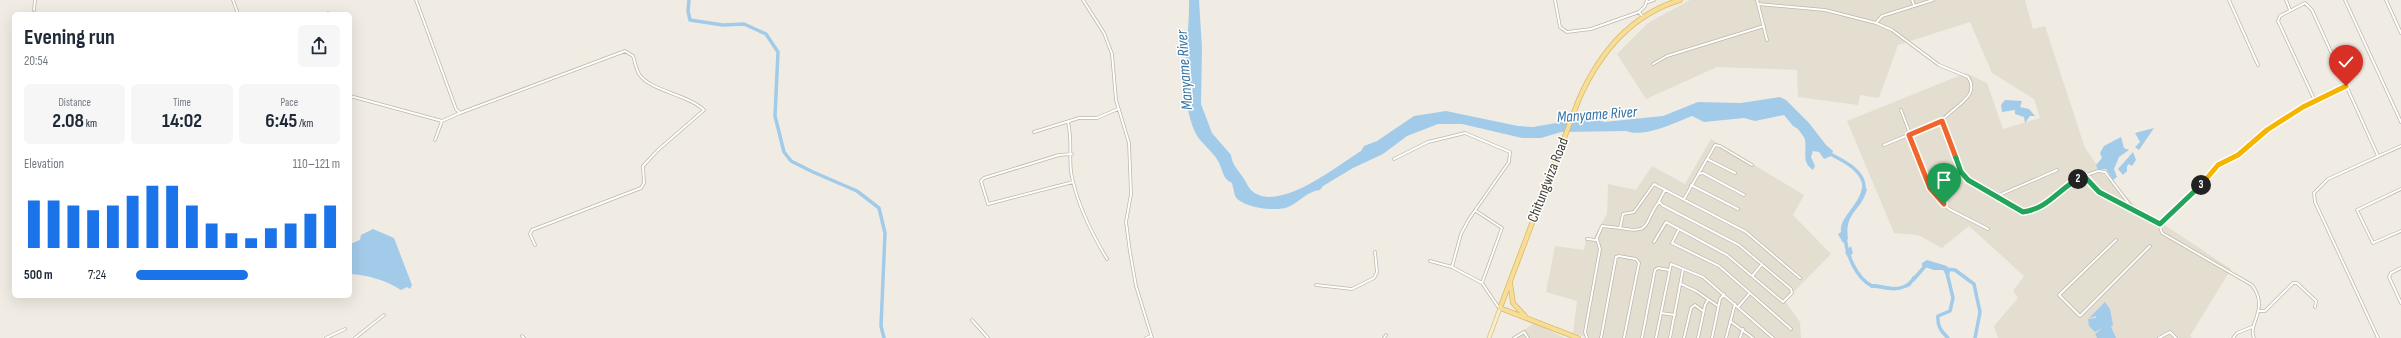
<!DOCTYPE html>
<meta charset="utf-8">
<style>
:root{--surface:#fff;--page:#f6f6f7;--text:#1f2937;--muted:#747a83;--accent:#1a73e8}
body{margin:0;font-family:"Sofia Sans Condensed",sans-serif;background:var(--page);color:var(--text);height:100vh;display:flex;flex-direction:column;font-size:15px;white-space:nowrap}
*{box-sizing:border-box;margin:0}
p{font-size:13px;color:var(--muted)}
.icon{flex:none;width:22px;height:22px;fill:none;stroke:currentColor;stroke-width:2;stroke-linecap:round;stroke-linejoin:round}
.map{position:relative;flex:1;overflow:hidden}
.drawer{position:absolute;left:12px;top:12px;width:340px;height:286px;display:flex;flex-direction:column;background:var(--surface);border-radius:6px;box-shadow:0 4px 16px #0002}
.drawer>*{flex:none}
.pin{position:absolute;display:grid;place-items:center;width:34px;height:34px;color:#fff;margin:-41px -17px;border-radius:50% 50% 50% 0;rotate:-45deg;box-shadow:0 0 4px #0007}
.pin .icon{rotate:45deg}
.km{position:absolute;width:20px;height:20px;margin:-10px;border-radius:50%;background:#222;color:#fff;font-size:11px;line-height:20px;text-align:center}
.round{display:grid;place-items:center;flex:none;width:42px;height:42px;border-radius:6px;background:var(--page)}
.overview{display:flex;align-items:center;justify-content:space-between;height:68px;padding:0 12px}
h1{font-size:22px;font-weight:700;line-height:30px}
.figures{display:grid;grid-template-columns:repeat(3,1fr);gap:6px;height:68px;padding:4px 12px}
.figures div{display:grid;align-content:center;border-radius:6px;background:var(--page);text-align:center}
.figures b{font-size:20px;font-weight:700}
.figures small{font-size:11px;font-weight:400}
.figures p{font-size:11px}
.chart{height:112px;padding:8px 12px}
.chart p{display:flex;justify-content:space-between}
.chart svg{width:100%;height:72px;margin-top:4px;stroke:var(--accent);stroke-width:6}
ul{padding:0 12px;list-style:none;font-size:13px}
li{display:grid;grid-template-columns:64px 48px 1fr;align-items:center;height:30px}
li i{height:10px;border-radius:5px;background:var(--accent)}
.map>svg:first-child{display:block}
.residential{fill:#e4ded1}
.water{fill:#a2cbea}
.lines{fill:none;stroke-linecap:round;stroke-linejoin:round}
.river{stroke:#a2cbea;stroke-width:3.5}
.minor-casing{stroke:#beb7a9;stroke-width:3.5}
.secondary-casing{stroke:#cdc095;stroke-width:4.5}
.primary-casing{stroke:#dab966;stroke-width:5.5}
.minor{stroke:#fff;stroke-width:2}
.secondary{stroke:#faeec2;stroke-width:3}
.primary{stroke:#f7dd95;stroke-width:4}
.split-1-casing{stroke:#fff;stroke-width:8}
.split-2-casing{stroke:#fff;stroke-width:8}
.split-3-casing{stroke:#fff;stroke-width:8}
.split-4-casing{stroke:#fff;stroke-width:8}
.split-1{stroke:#f0652b;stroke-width:5}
.split-2{stroke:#22a559;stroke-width:5}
.split-3{stroke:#22a559;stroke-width:5}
.split-4{stroke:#f5b400;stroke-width:5}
.labels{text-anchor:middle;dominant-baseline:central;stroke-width:3;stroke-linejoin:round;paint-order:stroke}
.street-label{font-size:15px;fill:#413c34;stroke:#fff}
.water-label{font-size:16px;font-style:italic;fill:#3574a5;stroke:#fff}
</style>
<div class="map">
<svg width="2401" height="338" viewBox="0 0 2401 338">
<rect width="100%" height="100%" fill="#f0ece3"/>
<!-- residential -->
<path class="residential" d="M1690,0H2025L2033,29L2045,26L2085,148L2104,175L2136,206L2231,269L2190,336L2192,338H1998L1994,326L2018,298L2013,291L2024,276L1969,226L1942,248L1918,235L1894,233L1847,121L1966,73L1987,83L2003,129L2040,118L2034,99L1992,73L1970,22L1898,45L1879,98L1860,95L1858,105L1798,97L1797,70L1717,67L1646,99L1617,54L1648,23Z
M1711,139L1804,195L1793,215L1831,254L1785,301L1800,322L1801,338H1590L1573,333L1577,301L1546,292L1555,246L1584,250L1586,239H1593L1607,214L1608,184L1636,190L1652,166L1685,184Z
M1534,323L1551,331L1565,338H1513Z"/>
<!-- water -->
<path class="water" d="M1189,0H1199L1202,48L1201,104L1212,133L1231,155C1232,165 1239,171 1244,179C1246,182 1248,187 1251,190C1277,215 1338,165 1361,151L1364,146L1377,141L1414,116L1446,111L1518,126L1533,127L1568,121L1595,118L1604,122L1663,116L1698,102L1741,103L1780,97L1786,100L1809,123L1826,145L1833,151L1831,156L1824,159L1819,152L1813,151L1811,157L1815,166L1813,170C1801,162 1807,152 1805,140C1804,136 1800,132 1798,129L1793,126L1784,115L1755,121L1744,118L1704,122L1692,116C1674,123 1645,138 1626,131L1561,132L1541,138H1522L1462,124H1438L1407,136L1383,154L1353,168L1323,186L1320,190C1307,191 1300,202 1288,207C1277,212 1242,208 1235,196C1234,192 1233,187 1232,183C1222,179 1223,169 1218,161C1212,150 1200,143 1195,132C1177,93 1190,41 1189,0Z
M2005,100L2022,101L2020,107L2029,109L2035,116H2030L2025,123L2024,117L2015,114V110L2002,112L2001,105Z
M2154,128L2139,150L2135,147L2140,142L2135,133Z
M2121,137L2124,148L2129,150L2119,157L2114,169L2117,177L2113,180L2106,169L2098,170L2096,165L2102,158L2100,153L2104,146Z
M2133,152L2136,160L2132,166L2129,164L2127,166V171L2123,175L2118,169Z
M1862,187L1867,189C1862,211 1844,212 1848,239L1843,243L1838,234L1841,232C1839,217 1860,205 1862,187Z
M373,229L394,238L412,285L410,289L407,287L401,290C386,280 367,275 350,274V244L360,240L361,235Z
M1851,246L1853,253L1851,255L1852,260L1850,261L1845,252Z
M1927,260L1947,266L1950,271L1949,276L1947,277L1943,270H1934L1922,266V263Z
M1913,276H1916V278C1913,280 1912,286 1908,287C1892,294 1886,288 1871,288L1869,285C1879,280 1901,297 1913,276Z
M2105,302L2110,309L2113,325L2111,327L2116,338H2097L2095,334L2102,328L2095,332L2089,326L2088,319L2096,318V316L2089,318Z"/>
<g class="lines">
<!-- river -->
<path class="river" d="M689,0L688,11L690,20L723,25L744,24L766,34L778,52L775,116L784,152L791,161L813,172L857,191L879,208L885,233L881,326L884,338
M1828,153C1842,160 1867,171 1864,191
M1845,238C1847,255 1856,278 1872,286
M1945,269L1955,270L1974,284L1980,312L1975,338
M1947,273L1953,298L1950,311L1938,316C1937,326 1941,331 1948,338
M1913,280L1927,264"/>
<defs>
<path id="minor" d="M233,0L238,14
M416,0L456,109L460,113L625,51L633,56C635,62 636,69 639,74C650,91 687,94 704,110L658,150L643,166L644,183L641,188L532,230L530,234L535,245
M1083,0L1104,33L1112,54L1116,100L1129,143L1131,194L1126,222L1130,252L1136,286L1152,338
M1555,0L1560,27L1567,32L1591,29L1639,12
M1757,0L1767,40
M1912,0L1914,5
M2229,0L2258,65
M2286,0L2290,10
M2345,0L2401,122
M2386,0L2401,33
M1648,2L1654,0
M1758,4L1825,10L1876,23L1892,30L1939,65L1968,77C1982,97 1950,108 1942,121L1961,172L1968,180L2023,212C2048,209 2063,188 2084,176L2099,192L2159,224
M34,10L35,0
M327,14L328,13
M1643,17L1639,12L1645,6L1647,0
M1876,23L1882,16L1933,0
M1653,64L1667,56L1764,26
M350,96L442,121
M2315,101L2278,21L2280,16L2305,3L2312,10L2378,156
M1901,110L1933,194L1949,209L1988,229
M1068,122C1073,142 1068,161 1072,177C1078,206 1092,234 1107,259
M1034,132L1079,118H1097L1118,109
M435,140L442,121L460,113
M1884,145L1942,121
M1072,154L1059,155L984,178L981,181L988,204L1073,182
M1394,159L1428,142L1465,133L1510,152L1509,162L1469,219L1461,234L1452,267
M1707,159L1735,173
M1698,174L1703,173L1744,195
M2084,176L2098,171L2105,172L2133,209
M1691,185L1738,209
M2401,189L2357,210L2373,243L2401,231
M1997,196L2057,170
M1684,199L1715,145L1720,146L1752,165
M1476,211L1502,228L1482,283
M1620,228C1654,235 1643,221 1659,202
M1679,229L1672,243L1719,266L1750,293L1738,307
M1587,239L1596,240L1602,226L1620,228L1623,214L1634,212L1654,184L1746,232L1800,278
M2116,240L2059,295L2080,316L2150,246
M1654,242L1666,222L1727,255L1783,302L1792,293L1791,289L1739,245L1662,205L1659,201L1665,190
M1430,261L1452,267L1482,283L1499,308
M2401,268L2391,273L2389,277L2401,303
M1753,275L1762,264
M1681,284L1696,291L1718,306
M1316,285L1352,289L1374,278L1377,272L1375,252
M1750,293L1791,329
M2259,311H2265L2293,283H2297L2316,301L2315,307
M1661,313L1675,315
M972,320L988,338
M1730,321L1753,338
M522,336L524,338
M326,338L345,329
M355,338L384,315
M1146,338L1151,336
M1384,338L1386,335
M1514,338L1524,332L1528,338
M1587,338L1585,332L1600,249L1597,239
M1601,338L1616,257L1619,256L1636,259L1639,263L1624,338
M1642,338L1655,270L1658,268L1669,270
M1656,338L1671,264L1703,277L1773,338
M1670,338L1683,269
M1684,338L1691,308L1695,305L1703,311
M1698,338L1705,305L1708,300
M1712,338L1720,299L1724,294
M1726,338L1735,304
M1740,338L1743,329
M2159,338L2170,332L2176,338
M2233,338L2237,333L2252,327
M2254,338C2247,324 2270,309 2252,285L2162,233L2159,224L2194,192L2220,163L2238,155L2256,138L2298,110L2346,86
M2378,338L2315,202L2314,193L2328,179L2401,146"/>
<path id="secondary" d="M1489,338L1500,308"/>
<path id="primary" d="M1510,282L1513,303L1525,316
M1578,338L1500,308L1579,99C1599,54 1630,15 1680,0"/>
</defs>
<!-- minor casing -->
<use href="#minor" class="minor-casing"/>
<!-- secondary casing -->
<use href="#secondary" class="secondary-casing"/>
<!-- primary casing -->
<use href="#primary" class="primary-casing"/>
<!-- minor -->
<use href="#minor" class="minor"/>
<!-- secondary -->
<use href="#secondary" class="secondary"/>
<!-- primary -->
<use href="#primary" class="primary"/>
</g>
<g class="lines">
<defs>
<path id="split-1" d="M1944,204L1930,188L1909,135L1942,121L1956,158"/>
<path id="split-2" d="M1956,158L1961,172L1968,180L2023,212C2047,209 2058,190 2078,179"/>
<path id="split-3" d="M2078,179L2084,176L2099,192L2160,224L2201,185"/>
<path id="split-4" d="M2201,185L2218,165L2238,155L2267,130L2303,107L2346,86"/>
</defs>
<!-- split-1 casing -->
<use href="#split-1" class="split-1-casing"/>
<!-- split-2 casing -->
<use href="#split-2" class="split-2-casing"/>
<!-- split-3 casing -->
<use href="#split-3" class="split-3-casing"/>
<!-- split-4 casing -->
<use href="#split-4" class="split-4-casing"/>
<!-- split-1 -->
<use href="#split-1" class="split-1"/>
<!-- split-2 -->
<use href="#split-2" class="split-2"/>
<!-- split-3 -->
<use href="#split-3" class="split-3"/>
<!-- split-4 -->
<use href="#split-4" class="split-4"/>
</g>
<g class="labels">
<!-- street labels -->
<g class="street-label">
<text transform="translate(1548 180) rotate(-69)">Chitungwiza Road</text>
</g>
<!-- water labels -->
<g class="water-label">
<text transform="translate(1185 70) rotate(-94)">Manyame River</text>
<text transform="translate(1597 115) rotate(-4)">Manyame River</text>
</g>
</g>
</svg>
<div class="pin" style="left:1944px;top:204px;background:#1e9e55"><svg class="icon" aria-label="arrive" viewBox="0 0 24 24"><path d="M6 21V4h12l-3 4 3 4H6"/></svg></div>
<div class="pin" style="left:2346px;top:86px;background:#d93025"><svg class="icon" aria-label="check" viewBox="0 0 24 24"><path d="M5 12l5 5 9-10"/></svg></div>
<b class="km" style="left:2078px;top:179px">2</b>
<b class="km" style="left:2201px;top:185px">3</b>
<section class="drawer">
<div class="overview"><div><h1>Evening run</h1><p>20:54</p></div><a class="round"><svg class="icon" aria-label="share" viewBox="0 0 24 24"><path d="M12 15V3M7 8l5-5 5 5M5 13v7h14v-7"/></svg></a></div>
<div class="figures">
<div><p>Distance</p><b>2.08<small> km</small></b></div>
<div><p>Time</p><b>14:02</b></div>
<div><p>Pace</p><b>6:45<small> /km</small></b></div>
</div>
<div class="chart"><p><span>Elevation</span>110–121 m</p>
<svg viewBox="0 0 160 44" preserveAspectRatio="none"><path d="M5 44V15M15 44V15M25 44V18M35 44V21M45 44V18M55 44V12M65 44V6M75 44V6M85 44V18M95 44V29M105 44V35M115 44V38M125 44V32M135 44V29M145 44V23M155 44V18"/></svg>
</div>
<ul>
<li><b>500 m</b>7:24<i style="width:55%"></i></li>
</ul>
</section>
</div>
